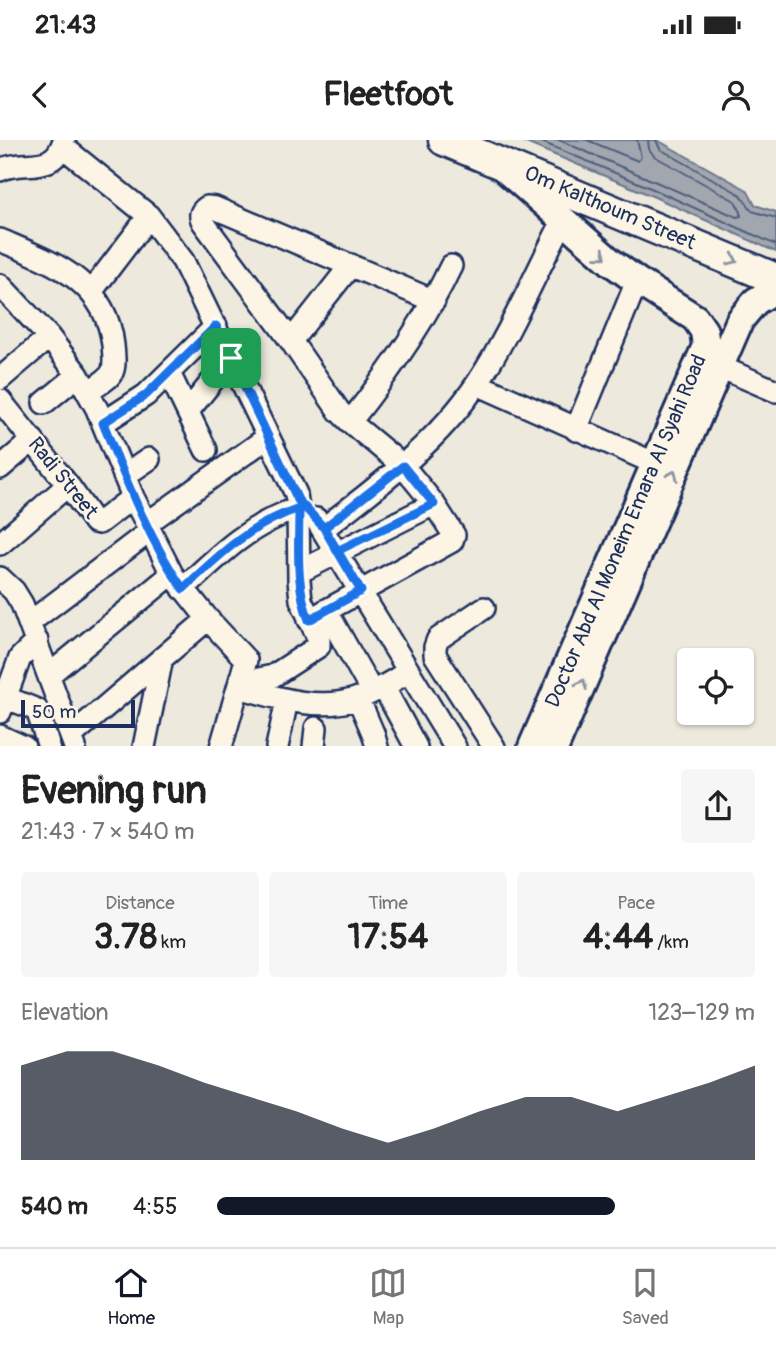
<!DOCTYPE html>
<meta charset="utf-8">
<style>
:root{--surface:#fff;--page:#f6f6f6;--text:#222;--muted:#767676;--line:#e0e0e0;--accent:#111827}
body{margin:0;font-family:Pangolin,sans-serif;background:var(--page);color:var(--text);height:100vh;display:flex;flex-direction:column;font-size:26px;white-space:nowrap}
*{box-sizing:border-box;margin:0}
p{font-size:23px;color:var(--muted)}
.icon{flex:none;width:38px;height:38px;fill:none;stroke:currentColor;stroke-width:2;stroke-linecap:round;stroke-linejoin:round}
.map{position:relative;height:606px;overflow:hidden}
.details{display:flex;flex-direction:column;background:var(--surface);flex:1}
.details>*{flex:none}
.tools{position:absolute;left:677px;top:508px;display:grid;gap:14px}
.tools a{display:grid;place-items:center;width:77px;height:77px;border-radius:7px;background:var(--surface);box-shadow:0 2px 5px #0004;font-size:35px}
.scale{position:absolute;left:21px;bottom:18px;width:114px;box-sizing:border-box;padding-left:7px;border:4px solid #1b2f5e;border-top:0;font-size:19px;line-height:24px;white-space:nowrap;color:#1b2f5e;-webkit-text-stroke:5px #fcf5e5;paint-order:stroke}
.pin{position:absolute;display:grid;place-items:center;width:60px;height:60px;color:#fff;margin:-30px;border-radius:14px;box-shadow:0 4px 10px #0006}
.round{display:grid;place-items:center;flex:none;width:74px;height:74px;border-radius:7px;background:var(--page)}
.head{display:flex;align-items:center;justify-content:space-between;height:119px;padding:0 21px}
h1{font-size:38px;font-weight:700;line-height:52px}
.stats{display:grid;grid-template-columns:repeat(3,1fr);gap:10px;height:119px;padding:7px 21px}
.stats div{display:grid;align-content:center;border-radius:7px;background:var(--page);text-align:center}
.stats b{font-size:35px;font-weight:700}
.stats small{font-size:19px;font-weight:400}
.stats p{font-size:19px}
.chart{height:196px;padding:14px 21px}
.chart p{display:flex;justify-content:space-between}
.chart svg{width:100%;height:126px;margin-top:7px;fill:var(--accent);opacity:.7}
ul{padding:0 21px;list-style:none;font-size:23px}
li{display:grid;grid-template-columns:112px 84px 1fr;align-items:center;height:52px}
li i{height:18px;border-radius:9px;background:var(--accent)}
.status{display:flex;justify-content:space-between;align-items:center;height:49px;padding:0 35px;background:var(--surface);direction:ltr}
.status svg{height:19px;fill:currentColor}
header{display:flex;justify-content:space-between;align-items:center;height:91px;padding:0 21px;background:var(--surface);font-size:32px;font-weight:700}
.tab-bar{display:flex;justify-content:space-around;align-items:center;height:98px;border-top:2px solid var(--line);background:var(--surface);font-size:19px;color:var(--muted)}
.tab-bar a{display:grid;justify-items:center;gap:4px}
.tab-bar .on{color:var(--accent)}
.map>svg:first-child{display:block}
.water{fill:#a2a7af;stroke:#6c778f;stroke-width:2}
.lines{fill:none;stroke-linecap:round;stroke-linejoin:round}
.shore{stroke:#515f7e;stroke-width:2}
.minor-casing{stroke:#1b2f5e;stroke-width:26}
.major-casing{stroke:#1b2f5e;stroke-width:32}
.highway-casing{stroke:#1b2f5e;stroke-width:35}
.minor{stroke:#fcf5e5;stroke-width:21}
.major{stroke:#fcf5e5;stroke-width:26}
.highway{stroke:#fcf5e5;stroke-width:30}
.oneway{stroke:#8c92a2}
.route-casing{stroke:#fff;stroke-width:14}
.route{stroke:#1a73e8;stroke-width:9}
.labels{text-anchor:middle;dominant-baseline:central;stroke-width:5;stroke-linejoin:round;paint-order:stroke}
.street-label{font-size:21px;fill:#1b2f5e;stroke:#fcf5e5}
</style>
<div class="status"><b>21:43</b><svg viewBox="0 0 49 12"><path d="M0 12V9h3v3zM5 12V6h3v6zM10 12V3h3v9zM15 12V0h3v12zM26 1h20v11H26zM47 4h2v5h-2z"/></svg></div>
<header><svg class="icon" aria-label="back" viewBox="0 0 24 24"><path d="M15 5l-7 7 7 7"/></svg>Fleetfoot<svg class="icon" aria-label="person" viewBox="0 0 24 24"><circle cx="12" cy="8" r="4"/><path d="M4 21q1-7 8-7t8 7"/></svg></header>
<div class="map">
<svg width="776" height="607" viewBox="0 0 776 607">
<rect width="100%" height="100%" fill="#eee9dd"/>
<filter id="ink" filterUnits="userSpaceOnUse"><feTurbulence type="fractalNoise" baseFrequency=".0143" numOctaves="2"/><feDisplacementMap in="SourceGraphic" scale="14" xChannelSelector="R" yChannelSelector="G"/><feConvolveMatrix kernelMatrix="1 2 1 2 8 2 1 2 1" color-interpolation-filters="sRGB"/></filter>
<g filter="url(#ink)">
<!-- water -->
<path class="water" d="M519,0H657L747,50L755,65L776,72V112L650,55Z"/>
<g class="lines">
<!-- shore -->
<path class="shore" d="M537,0L653,49L776,105
M559,0L737,77L741,76V72L735,61L654,16L649,9L648,0
M587,0L638,21L641,17L637,0
M656,0L660,9L741,55L752,71L776,78"/>
<defs>
<path id="minor" d="M62,6L149,76L183,121L296,354L298,368L299,440L301,460L319,500V506L273,536L240,543
M0,30C24,18 54,36 64,0
M0,100C51,122 106,140 113,205C116,236 114,234 88,252
M0,145L49,197L78,235L97,269L133,357L172,434L208,479L246,520L221,607
M91,152L149,76
M291,201L351,125
M720,227L776,251
M169,233L206,310
M0,239L49,197
M477,244L656,324
M0,260L68,345L94,382L99,383L133,357
M44,263L78,235
M189,270L231,218
M350,282C389,233 424,183 451,126
M103,283L146,255L216,186
M576,290L637,141
M0,328L33,300
M124,336L149,319
M316,379L455,607
M146,384L268,297
M324,388C380,345 438,302 478,242C511,192 535,134 563,81
M0,404L68,345
M299,432L434,364
M0,438L14,451L22,464L75,607
M183,449C220,414 249,385 298,368
M484,468L438,499L435,507V515L494,607
M326,470L372,552
M309,480L452,401L454,395L434,364L403,326L350,282L339,271L291,201L203,82C199,75 201,71 207,67L215,68L434,161
M29,483L150,391
M49,535L172,434
M383,546L416,607
M239,547C277,558 319,572 359,558C376,552 392,541 408,532
M0,555L37,570L49,607
M358,558L373,593L377,607
M0,572L20,518L37,501
M0,596L24,607
M71,596L208,479
M144,607L162,518
M277,607L287,560
M314,607L316,588"/>
<path id="major" d="M505,29L611,122L637,141L695,178L704,191L706,206L532,607
M555,607L740,180L756,161L776,149"/>
<path id="highway" d="M444,0L776,139"/>
</defs>
<!-- minor casing -->
<use href="#minor" class="minor-casing"/>
<!-- major casing -->
<use href="#major" class="major-casing"/>
<!-- highway casing -->
<use href="#highway" class="highway-casing"/>
<!-- minor -->
<use href="#minor" class="minor"/>
<!-- major -->
<use href="#major" class="major"/>
<!-- highway -->
<use href="#highway" class="highway"/>
</g>
<!-- one-way arrows -->
<defs><path id="oneway-chevron" d="M-2-3.5L2.5 0L-2 3.5" fill="none" stroke-width="1.6" stroke-linecap="round" stroke-linejoin="round" transform="scale(1.75)"/></defs>
<g class="oneway">
<use href="#oneway-chevron" transform="translate(602 115) rotate(39)"/>
<use href="#oneway-chevron" transform="translate(733 120) rotate(23)"/>
<use href="#oneway-chevron" transform="translate(673 335) rotate(-67)"/>
<use href="#oneway-chevron" transform="translate(582 544) rotate(-67)"/>
</g>
</g>
<g class="lines" filter="url(#ink)">
<defs>
<path id="route" d="M231,218L216,186L146,255L103,283C126,340 148,398 183,449C219,415 251,384 299,368C299,406 295,444 309,480L361,451L324,388L403,326L434,364L337,411L324,388L298,360L231,218"/>
</defs>
<!-- route casing -->
<use href="#route" class="route-casing"/>
<!-- route -->
<use href="#route" class="route"/>
</g>
<g class="labels">
<!-- street labels -->
<g class="street-label">
<text transform="translate(610 68) rotate(23)">Om Kalthoum Street</text>
<text transform="translate(63 338) rotate(51)">Radi Street</text>
<text transform="translate(626 391) rotate(-67)">Doctor Abd Al Moneim Emara Al Syahi Road</text>
</g>
</g>
</svg>
<div class="tools">
<a><svg class="icon" aria-label="locate" viewBox="0 0 24 24"><circle cx="12" cy="12" r="6"/><path d="M12 2v4M12 18v4M2 12h4M18 12h4"/></svg></a>
</div>
<div class="scale">50 m</div>
<div class="pin" style="left:231px;top:218px;background:#1e9e55"><svg class="icon" aria-label="arrive" viewBox="0 0 24 24"><path d="M6 21V4h12l-3 4 3 4H6"/></svg></div>
</div>
<section class="details">
<div class="head"><div><h1>Evening run</h1><p>21:43 · 7 × 540 m</p></div><a class="round"><svg class="icon" aria-label="share" viewBox="0 0 24 24"><path d="M12 15V3M7 8l5-5 5 5M5 13v7h14v-7"/></svg></a></div>
<div class="stats">
<div><p>Distance</p><b>3.78<small> km</small></b></div>
<div><p>Time</p><b>17:54</b></div>
<div><p>Pace</p><b>4:44<small> /km</small></b></div>
</div>
<div class="chart"><p><span>Elevation</span>123–129 m</p>
<svg viewBox="0 0 160 44" preserveAspectRatio="none"><path d="M0 44V11L10 6L20 6L30 11L40 17L50 22L60 27L70 33L80 38L90 33L100 27L110 22L120 22L130 27L140 22L150 17L160 11V44z"/></svg>
</div>
<ul>
<li><b>540 m</b>4:55<i style="width:74%"></i></li>
</ul>
</section>
<nav class="tab-bar">
<a class="on"><svg class="icon" aria-label="home" viewBox="0 0 24 24"><path d="M3 11l9-7 9 7M6 9v11h12V9"/></svg>Home</a>
<a><svg class="icon" aria-label="map" viewBox="0 0 24 24"><path d="M3 6l6-2 6 2 6-2v14l-6 2-6-2-6 2zM9 4v14M15 6v14"/></svg>Map</a>
<a><svg class="icon" aria-label="saved" viewBox="0 0 24 24"><path d="M7 4h10v16l-5-4-5 4z"/></svg>Saved</a>
</nav>
